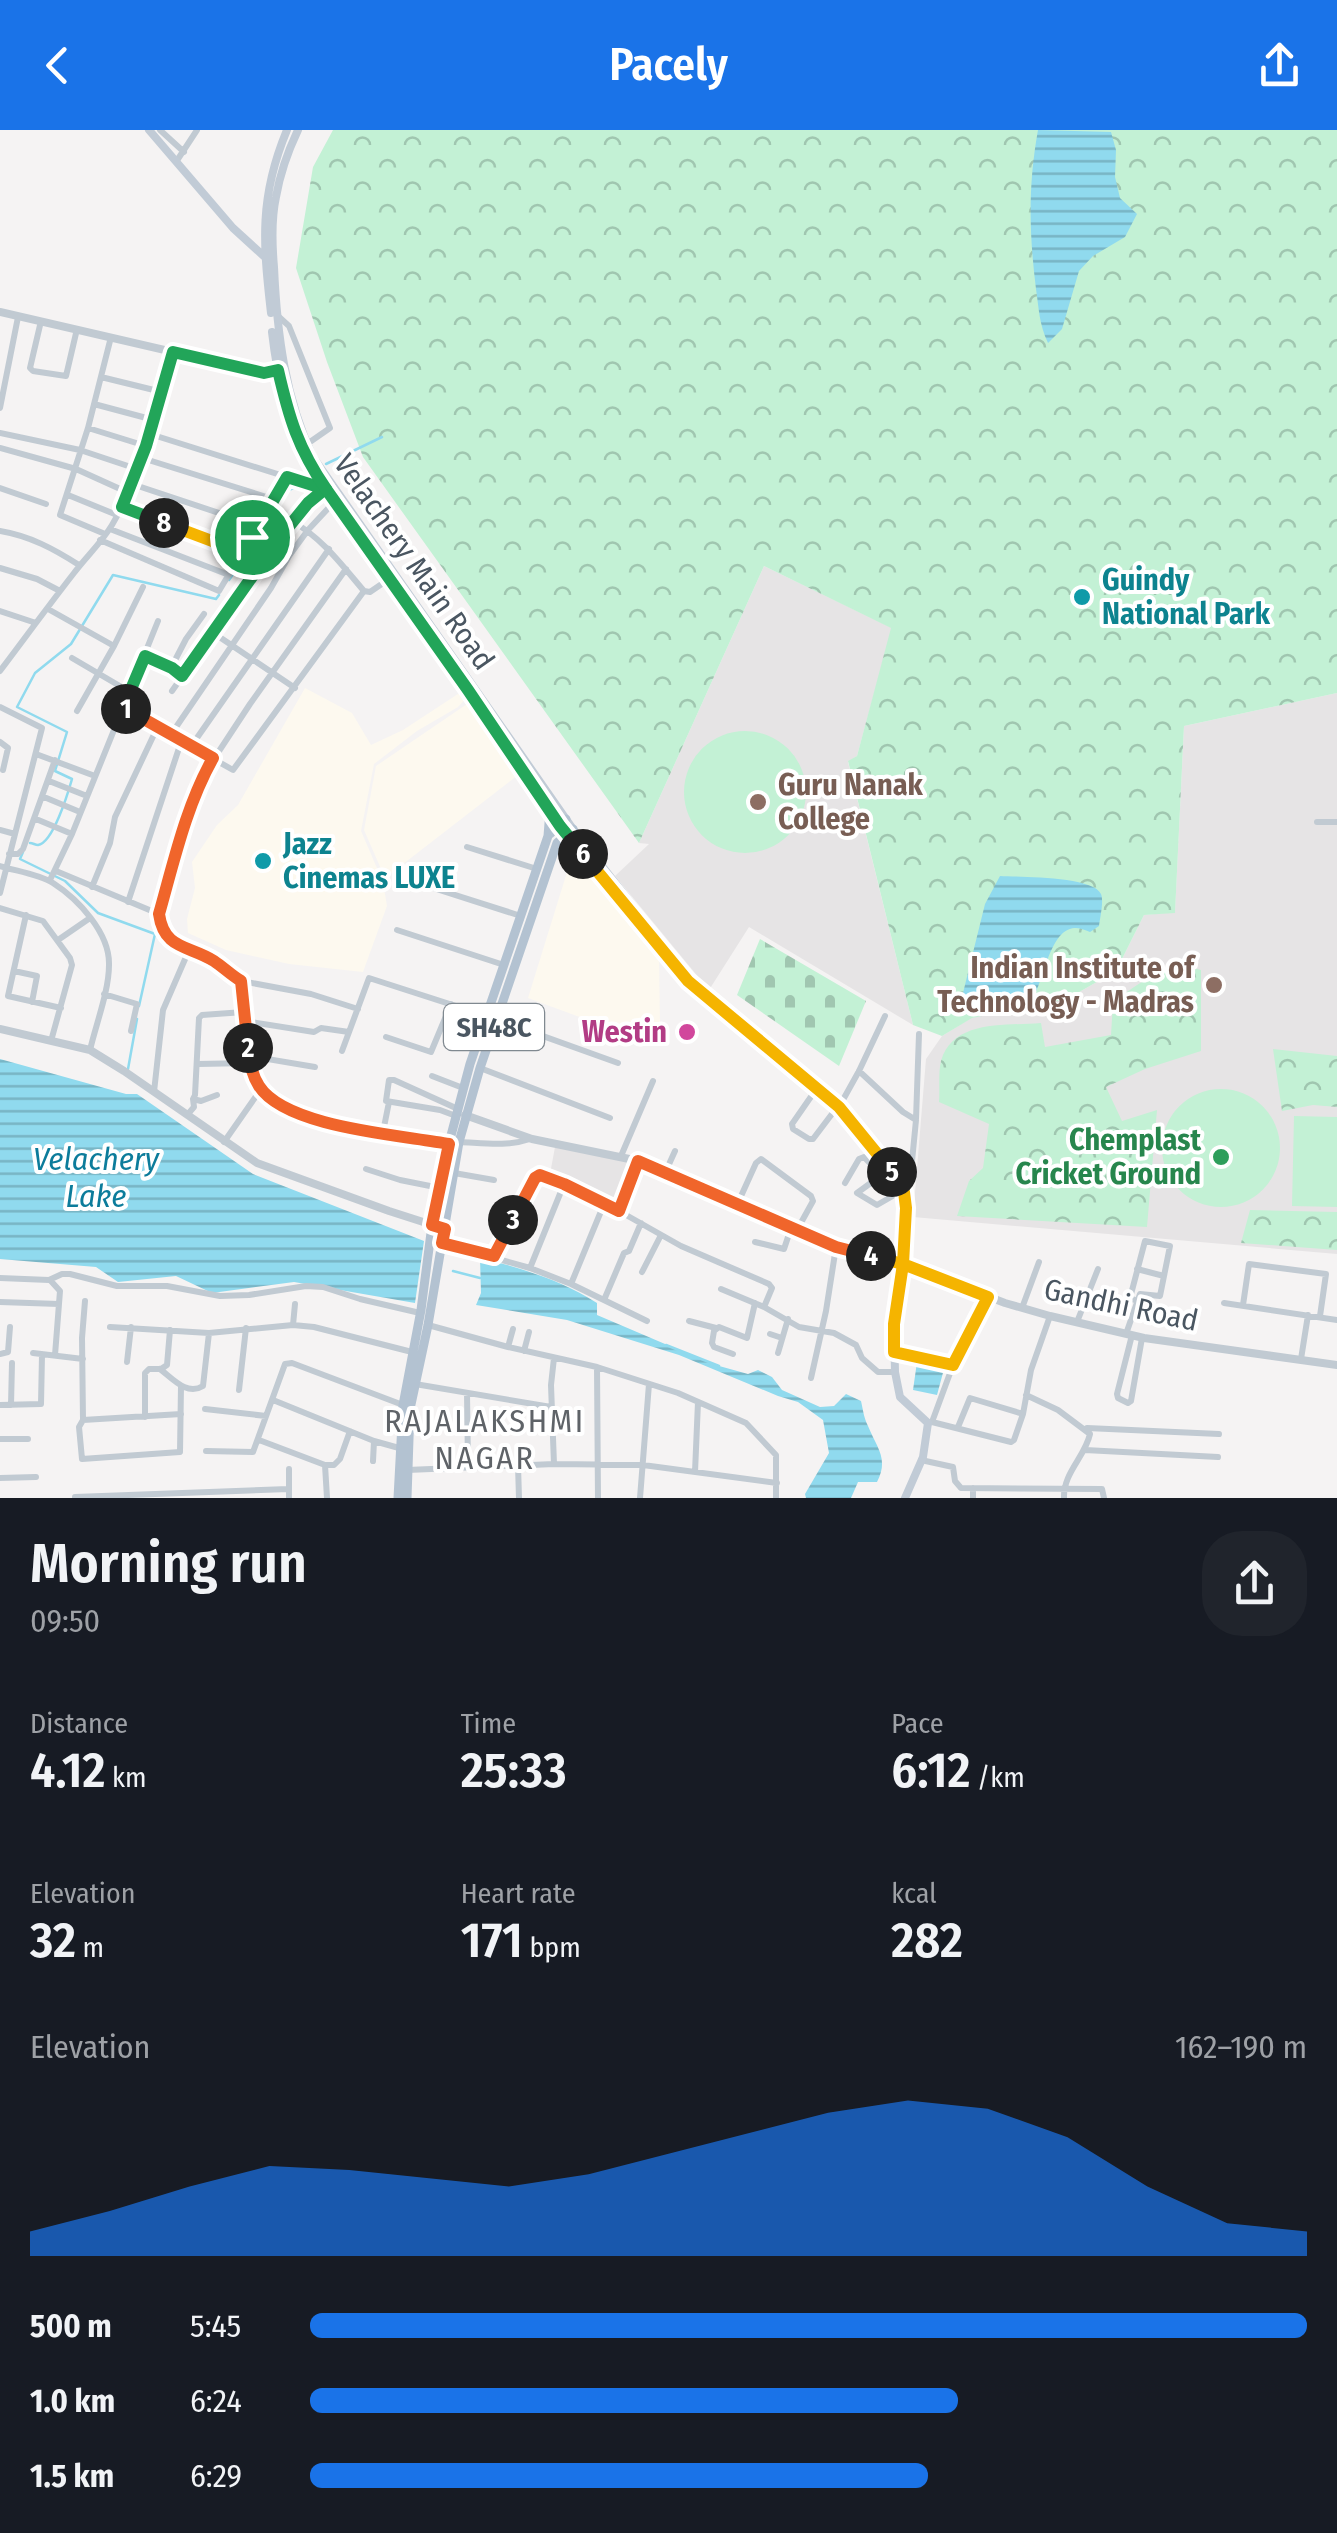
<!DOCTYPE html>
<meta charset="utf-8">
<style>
:root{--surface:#171b24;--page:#20242c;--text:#f1f3f6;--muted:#9ea1a6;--accent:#1a73e8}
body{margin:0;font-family:"Fira Sans Condensed",sans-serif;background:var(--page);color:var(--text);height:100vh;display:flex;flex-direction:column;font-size:38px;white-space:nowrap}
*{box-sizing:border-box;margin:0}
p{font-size:32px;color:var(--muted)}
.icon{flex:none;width:55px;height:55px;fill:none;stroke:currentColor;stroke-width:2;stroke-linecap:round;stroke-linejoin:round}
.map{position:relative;height:1368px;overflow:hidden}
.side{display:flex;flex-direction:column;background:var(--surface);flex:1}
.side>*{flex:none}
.pin{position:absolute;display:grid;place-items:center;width:85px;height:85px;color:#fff;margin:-42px;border:5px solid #fff;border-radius:50%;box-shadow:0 2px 10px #0007}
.km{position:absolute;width:50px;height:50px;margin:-25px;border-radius:50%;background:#222;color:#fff;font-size:28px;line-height:50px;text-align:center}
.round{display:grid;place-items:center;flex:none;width:105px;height:105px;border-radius:40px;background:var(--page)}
.summary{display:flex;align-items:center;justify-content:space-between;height:170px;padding:0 30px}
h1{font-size:55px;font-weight:600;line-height:75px}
.stats{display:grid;grid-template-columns:repeat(3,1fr);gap:15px;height:170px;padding:10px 30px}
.stats div{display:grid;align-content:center}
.stats b{font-size:50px;font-weight:600}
.stats small{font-size:28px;font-weight:400}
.stats p{font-size:28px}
.chart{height:280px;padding:20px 30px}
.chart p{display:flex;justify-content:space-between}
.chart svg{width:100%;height:180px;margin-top:10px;fill:var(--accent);opacity:.7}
ul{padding:0 30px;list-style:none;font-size:32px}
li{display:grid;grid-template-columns:160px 120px 1fr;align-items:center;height:75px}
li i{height:25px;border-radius:12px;background:var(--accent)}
header{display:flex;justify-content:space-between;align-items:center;height:130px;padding:0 30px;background:var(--accent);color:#fff;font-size:45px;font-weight:600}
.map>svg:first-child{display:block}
.commercial{fill:#fdf9ef}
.education{fill:#e6e4e5}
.forest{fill:url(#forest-crowns)}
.cemetery{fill:url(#cemetery-stones)}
.garden{fill:#c3f1d5}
.water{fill:url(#water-rules)}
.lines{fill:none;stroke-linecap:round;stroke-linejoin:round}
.stream{stroke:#90daee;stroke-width:2.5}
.minor{stroke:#c1cad2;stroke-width:6}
.tertiary{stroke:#c1cad2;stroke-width:8}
.secondary{stroke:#c1cbd6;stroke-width:8}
.primary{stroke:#b3c2d1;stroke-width:9}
.split-1-casing{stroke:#fff;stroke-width:20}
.split-2-casing{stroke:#fff;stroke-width:20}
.split-3-casing{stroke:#fff;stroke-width:20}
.split-4-casing{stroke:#fff;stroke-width:20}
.split-5-casing{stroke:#fff;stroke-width:20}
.split-6-casing{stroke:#fff;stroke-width:20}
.split-7-casing{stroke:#fff;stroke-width:20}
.split-8-casing{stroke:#fff;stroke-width:20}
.split-9-casing{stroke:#fff;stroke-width:20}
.split-1{stroke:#22a559;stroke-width:12}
.split-2{stroke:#f0652b;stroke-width:12}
.split-3{stroke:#f0652b;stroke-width:12}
.split-4{stroke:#f0652b;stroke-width:12}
.split-5{stroke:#f5b400;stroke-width:12}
.split-6{stroke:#f5b400;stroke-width:12}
.split-7{stroke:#22a559;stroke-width:12}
.split-8{stroke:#22a559;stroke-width:12}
.split-9{stroke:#f5b400;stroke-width:12}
.culture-dot{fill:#0f9aa8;stroke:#fff;stroke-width:4}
.education-dot{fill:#8d6e63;stroke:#fff;stroke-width:4}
.hotel-dot{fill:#d1479c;stroke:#fff;stroke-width:4}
.leisure-dot{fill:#2e9e5b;stroke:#fff;stroke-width:4}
.labels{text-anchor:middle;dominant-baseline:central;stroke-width:8;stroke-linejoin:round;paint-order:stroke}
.shield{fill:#fff;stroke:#808990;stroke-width:2.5}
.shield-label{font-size:28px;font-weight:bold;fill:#4a5661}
.street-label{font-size:30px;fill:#4a5661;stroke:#fff}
.culture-label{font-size:30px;font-weight:bold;fill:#0d838f;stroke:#fff;text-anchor:start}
.education-label{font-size:30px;font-weight:bold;fill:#785e54;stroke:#fff;text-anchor:start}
.hotel-label{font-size:30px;font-weight:bold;fill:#b23c85;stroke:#fff;text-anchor:end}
.leisure-label{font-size:30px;font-weight:bold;fill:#27864d;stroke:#fff;text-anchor:end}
.water-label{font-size:32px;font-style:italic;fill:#0c7c9b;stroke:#fff}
.neighbourhood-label{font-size:32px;letter-spacing:2.5px;fill:#5f6368;stroke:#fff}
</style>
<header><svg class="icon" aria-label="back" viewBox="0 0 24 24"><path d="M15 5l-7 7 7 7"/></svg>Pacely<svg class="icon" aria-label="share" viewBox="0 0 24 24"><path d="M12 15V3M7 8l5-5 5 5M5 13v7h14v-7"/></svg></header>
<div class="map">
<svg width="1337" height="1368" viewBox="0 0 1337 1368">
<defs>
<pattern id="forest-crowns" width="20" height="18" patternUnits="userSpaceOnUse" patternTransform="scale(2.5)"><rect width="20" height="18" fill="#c3f1d5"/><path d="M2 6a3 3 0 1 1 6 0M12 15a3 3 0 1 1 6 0" fill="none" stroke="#a0c6b0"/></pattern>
<pattern id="cemetery-stones" width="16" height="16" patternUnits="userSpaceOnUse" patternTransform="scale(2.5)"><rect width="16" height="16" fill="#c3f1d5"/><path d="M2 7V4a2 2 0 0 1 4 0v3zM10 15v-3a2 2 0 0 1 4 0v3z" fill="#a0c6b0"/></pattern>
<pattern id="water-rules" width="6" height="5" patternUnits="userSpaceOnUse" patternTransform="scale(2.5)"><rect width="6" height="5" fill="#90daee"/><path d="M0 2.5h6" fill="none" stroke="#78b4c4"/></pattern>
</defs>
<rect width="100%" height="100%" fill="#f5f3f3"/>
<!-- commercial -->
<path class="commercial" d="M305,558L352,583L371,615L403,600L461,562L467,567L458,577L417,601L374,634L361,701L383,752L387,776L363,842L289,834L226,820L188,803L187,789L195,758L192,732L217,695L238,675Z
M467,574L518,645L385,748L364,700L376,636Z
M572,726L592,737L636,799L659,825L660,894L653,914L528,868Z"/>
<!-- education -->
<path class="education" d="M764,436L892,498L857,626L848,632L913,895L749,797L709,860L615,746L649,714L639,713Z
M1337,563V1124L913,1087L926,929L942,906L971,888L1067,869L1116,841L1144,785L1175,782L1184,596Z
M555,1017L640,1033L619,1076L550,1044Z"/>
<!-- forest -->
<path class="forest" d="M333,0H1337V563L1184,596L1175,783L1144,785L1116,841L1067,869L972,888L942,906L913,895L848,631L857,626L891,498L764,436L639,713L363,327L327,232L296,138L313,37Z
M1183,835L1201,840V921L1145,939L1106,957L1122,991L1157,980L1147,1097L957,1086L969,1051L983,1038L989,994L939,972C940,959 938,943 941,931C953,889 1007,896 1041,893L1045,917L1111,905L1113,872C1134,857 1157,839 1183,835Z
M1273,919L1337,926V977L1313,975L1282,981Z
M1250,1080L1337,1082V1120L1241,1113Z"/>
<!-- cemetery -->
<path class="cemetery" d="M760,809L866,871L839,936L737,865Z"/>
<!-- garden -->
<path class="garden" d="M684 662a61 61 0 1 1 122 0a61 61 0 1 1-122 0Z
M1162 1018a59 59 0 1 1 118 0a59 59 0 1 1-118 0Z
M1294,986L1337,987V1077L1292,1076Z"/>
<!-- water -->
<path class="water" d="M1038,0L1111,2L1116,20L1115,47L1120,68L1137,84L1125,107L1093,126L1079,141L1062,199L1048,213C1039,194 1039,179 1036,159C1029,103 1028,55 1038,0Z
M1000,746C1018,747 1093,746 1101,764C1104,771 1100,788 1099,796L1090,802C1085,800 1080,798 1075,798C1046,799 1043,866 1027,875C1011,884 981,878 965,875L963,863L985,774Z
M0,929L126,964H137L253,1044L424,1111L415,1173L294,1152L212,1163L176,1146L118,1152L96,1137L0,1129Z
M480,1128C521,1138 561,1150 597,1173V1185L712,1234L748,1244L758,1240L772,1247L782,1260L820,1277L834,1276L846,1264L861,1271C863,1280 864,1288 868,1296C877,1318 889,1329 877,1352H858L851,1368H806L805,1364L829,1323L823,1290L798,1272L778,1266L679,1225L567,1190L476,1175L481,1163Z
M917,1232L944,1239L937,1265L913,1260Z"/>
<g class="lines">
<!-- stream -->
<path class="stream" d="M326,334L382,307
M280,364L300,355
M229,450L265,399L276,371
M30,713C33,713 35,715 38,715C53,713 68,663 72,649L55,641L67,602L17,577L35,543L71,514L113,445L216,469L219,465
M23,722L20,729L65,751L98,783L155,804L139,876
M128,939L137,889
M453,1141L480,1148
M666,1215L719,1236"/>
<!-- minor -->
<path class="minor" d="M160,0L184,22
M176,32L197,0
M278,186L289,196L330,298L307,314
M41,191L30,238L33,241L66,246L77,199
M101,247L162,262
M94,274L154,290
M0,278L18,187
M88,298L146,316
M0,303L80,320L137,339
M150,304L325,359
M0,318L76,339L129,363
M142,328L273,369
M132,354L258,396
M0,358L46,374
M68,365L117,385
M122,377L244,423
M292,391C323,409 341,434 364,461L370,462L389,449
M110,399L229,445
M0,401C30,406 54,419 79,435
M105,404L60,385L88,298L111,207
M100,410L219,461L287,347
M0,438L37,449L60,461
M346,439L250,574L200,650L190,679L159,784L167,807L174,813L213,830L241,851L311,864L358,879
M48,479L114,516
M0,481L36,493
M212,502L295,558
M145,526L171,538L182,546
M72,528L130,562
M171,538L186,509L204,484
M0,541C25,508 49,475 74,443C86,427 102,412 112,395C143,342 158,280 173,222
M172,561L278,410L308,373L325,359
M0,577L42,598L0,763
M123,578L233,640L364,461
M77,581L114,516L143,457
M172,603L271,458L289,426L308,400L335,371
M0,612L8,618L3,640
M192,615L329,419
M36,624L95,646
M49,651L87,666
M44,667L80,682
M36,689L72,704
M1317,692H1337
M0,700L15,704
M467,717L537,739
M9,724H18L23,719L55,630
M0,736C16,741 39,744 53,753C78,769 110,803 109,835C109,861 96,894 90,920
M56,741L159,784
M50,750L72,704L158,491
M427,756L521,786
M92,757L110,713L115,687L158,596
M128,772L182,609
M0,778L43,791L70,828L72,835L51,911
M26,785L8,866L61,878
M397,800L504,835
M58,810L90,788
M14,841L37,846L32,872
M241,852C244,880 243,940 263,960C276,973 295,982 311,989L449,1013
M104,864L137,874L131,901
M245,891L314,902L321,898L349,902
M386,907L431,922L451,874
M342,921L369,848L487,886L618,933
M249,926L315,937
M198,934L250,933
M480,938L610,988
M859,941L903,982L916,990L910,1052L903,1058
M432,946L463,958
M817,958L792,994L793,999L809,1009H813L838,976
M154,962L163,880L189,820
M193,969L201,971L217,965
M839,977L859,941L885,886
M188,984L194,977L193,969L195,965L199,888L202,885L244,882
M456,986L440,980L386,971L389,950H394L458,979
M916,989L919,904
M383,1002L389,972
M224,1012L261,959
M459,1012C483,1013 507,1017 530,1009
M621,1026L653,951
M366,1039L400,1050L440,1058
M890,1039L857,1063L877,1075L903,1060
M454,1043L494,1050
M665,1043L675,1021
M845,1053L859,1029L864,1027L881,1045L895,1064
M737,1075L756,1033L761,1029L811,1066L813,1071L797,1100
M619,1081L639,1031
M755,1112L784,1119L791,1098
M442,1113L530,1138L571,1154L647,1191
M494,1126L535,1048L540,1045L546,1046L619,1081L681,1116L769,1154L772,1158L764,1177
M530,1138L564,1054
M1137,1139L1164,1146
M642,1142L661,1105
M0,1148L49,1150L62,1144H70L117,1156H167L220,1166L249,1165L306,1156L323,1157L360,1169L420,1183
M50,1150L60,1161L55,1225
M571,1154L604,1074
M721,1159L764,1177L799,1197L834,1203L856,1215L862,1228L878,1242H895
M604,1170L624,1123L629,1121L641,1093
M85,1171L82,1208L83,1290L79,1297L82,1329L180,1322L181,1256
M0,1172L59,1174
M1224,1173L1337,1190
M1243,1175L1249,1134L1326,1144L1320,1186
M1022,1178L1039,1132
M689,1191L716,1198
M1077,1192L1098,1139
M293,1195L295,1174
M428,1195L508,1217L597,1237L678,1263L746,1293L776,1325V1368
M110,1197L209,1203L293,1195L314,1197L412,1222
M770,1204L782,1208
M1126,1204L1140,1164L1160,1166L1170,1116L1145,1111L1130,1168L1137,1171
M1132,1205L1117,1264L1118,1268L1128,1273L1131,1271L1142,1208
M508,1217L513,1199
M524,1221L529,1202
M895,1222L953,1235
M33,1223L83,1229
M778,1223L788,1189
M0,1224L8,1222L10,1197
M733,1224L714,1217L712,1213L714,1201L719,1197L747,1208L755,1173
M554,1228L551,1255L554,1334
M1301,1229L1308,1185
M127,1232L131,1197
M597,1237L598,1368
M160,1239C173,1249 187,1266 203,1256L209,1203
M161,1239L167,1235L170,1200
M811,1248L826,1181L836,1117
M415,1254L551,1277
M239,1260L246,1198
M467,1263L468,1336
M1026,1265L1058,1280L1090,1304C1085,1327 1063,1343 1064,1368
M273,1270L374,1311L399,1318
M0,1275L41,1274L42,1225
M11,1275L12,1233
M205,1279L266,1286
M145,1287V1243L149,1239H160
M83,1290L181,1284
M932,1292L953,1235L988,1167
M928,1293L932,1292L1011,1312L1014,1310L1023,1284L1031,1240L1050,1186
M958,1297L970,1268L1023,1284
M1087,1298L1219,1304
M0,1309H28
M259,1310L325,1335H334L340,1329L350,1301
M1085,1320L1218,1327
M206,1321L253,1322L285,1234L292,1233L403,1275
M921,1330L953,1337L955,1351L961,1358L1102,1359L1104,1368
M373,1331L374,1311
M325,1335L327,1368
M518,1335L519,1368
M407,1340L554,1334L643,1335L777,1353
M695,1342L698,1272
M0,1348L36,1347
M75,1367L288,1359
M289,1368V1339
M640,1368L649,1254
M973,1368V1358"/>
<!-- tertiary -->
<path class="tertiary" d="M0,182L264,243L278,240
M0,899L90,920L124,941L257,1033L389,1081L445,1099
M465,985L532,1009L639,1031L836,1117L903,1134L1005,1173L1050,1186L1144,1208L1337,1235"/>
<!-- secondary -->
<path class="secondary" d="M149,0L233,98L267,129
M298,0C288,21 280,44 276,67C271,90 272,114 274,137C277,204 285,267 313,327L573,699L674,828L689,851L839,977L872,1016L903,1058L907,1079L903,1134L894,1194L895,1242L900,1267L928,1293L923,1327L905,1368
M271,183C263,113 259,67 287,0
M272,202C277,246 287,289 306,329L560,696L660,818"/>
<!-- primary -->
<path class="primary" d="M550,704L566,689
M398,1368L403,1275L421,1180L432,1095L449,1013L470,934L548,706L550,680
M407,1368L410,1279L428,1195L459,1012L480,938L557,713L573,699"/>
</g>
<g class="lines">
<defs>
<path id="split-1" d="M126,579L123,578L145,526L172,538L182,546L278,410L308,373L325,359L287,347L252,407"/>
<path id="split-2" d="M126,579L213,628C186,676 174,731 159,784C164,820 189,815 214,831C223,837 231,845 241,851L248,918"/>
<path id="split-3" d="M248,918C249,931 252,945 259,956C286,998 402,1005 449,1014L432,1095L445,1099L442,1113L494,1126L513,1090"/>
<path id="split-4" d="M513,1090L535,1048L540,1045L564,1054L619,1081L638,1031L836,1117L871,1126"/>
<path id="split-5" d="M871,1126L903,1134L988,1167L953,1235L894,1222V1194L903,1134L906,1078L904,1062L892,1042"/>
<path id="split-6" d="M583,724L688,851L839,977L892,1042"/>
<path id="split-7" d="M326,359L468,560L560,696L583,724"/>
<path id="split-8" d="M164,393L122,377L146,316L173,222L264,243L278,240C289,288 298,318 326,359"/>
<path id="split-9" d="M164,393L244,423L252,407"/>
</defs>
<!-- split-1 casing -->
<use href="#split-1" class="split-1-casing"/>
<!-- split-2 casing -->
<use href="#split-2" class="split-2-casing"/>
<!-- split-3 casing -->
<use href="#split-3" class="split-3-casing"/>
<!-- split-4 casing -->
<use href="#split-4" class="split-4-casing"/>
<!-- split-5 casing -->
<use href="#split-5" class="split-5-casing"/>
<!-- split-6 casing -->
<use href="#split-6" class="split-6-casing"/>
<!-- split-7 casing -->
<use href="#split-7" class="split-7-casing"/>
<!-- split-8 casing -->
<use href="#split-8" class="split-8-casing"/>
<!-- split-9 casing -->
<use href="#split-9" class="split-9-casing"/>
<!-- split-1 -->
<use href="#split-1" class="split-1"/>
<!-- split-2 -->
<use href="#split-2" class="split-2"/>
<!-- split-3 -->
<use href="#split-3" class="split-3"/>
<!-- split-4 -->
<use href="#split-4" class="split-4"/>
<!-- split-5 -->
<use href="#split-5" class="split-5"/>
<!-- split-6 -->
<use href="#split-6" class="split-6"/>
<!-- split-7 -->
<use href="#split-7" class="split-7"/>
<!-- split-8 -->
<use href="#split-8" class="split-8"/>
<!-- split-9 -->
<use href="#split-9" class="split-9"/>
</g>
<!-- markers -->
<g class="culture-dot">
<circle cx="1082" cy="467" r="10"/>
<circle cx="263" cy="731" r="10"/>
</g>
<g class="education-dot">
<circle cx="758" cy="672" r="10"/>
<circle cx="1214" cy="855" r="10"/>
</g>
<circle class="hotel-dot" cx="687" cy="902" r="10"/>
<circle class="leisure-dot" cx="1221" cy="1027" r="10"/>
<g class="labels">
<!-- shield labels -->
<rect class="shield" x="444" y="874" width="100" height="46" rx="8"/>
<g class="shield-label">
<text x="494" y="897">SH48C</text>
</g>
<!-- street labels -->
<g class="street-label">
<text transform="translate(414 432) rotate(55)">Velachery Main Road</text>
<text transform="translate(1121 1175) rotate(12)">Gandhi Road</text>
</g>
<!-- culture labels -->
<g class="culture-label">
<text x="1102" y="450">Guindy<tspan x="1102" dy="34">National Park</tspan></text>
<text x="283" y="714">Jazz<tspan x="283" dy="34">Cinemas LUXE</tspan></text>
</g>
<!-- education labels -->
<g class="education-label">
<text x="778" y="655">Guru Nanak<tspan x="778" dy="34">College</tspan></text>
<text x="1194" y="838" text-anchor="end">Indian Institute of<tspan x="1194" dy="34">Technology - Madras</tspan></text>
</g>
<!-- hotel labels -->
<g class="hotel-label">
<text x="667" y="902">Westin</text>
</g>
<!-- leisure labels -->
<g class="leisure-label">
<text x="1201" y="1010">Chemplast<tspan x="1201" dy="34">Cricket Ground</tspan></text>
</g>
<!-- water labels -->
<g class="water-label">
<text x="96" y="1029">Velachery<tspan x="96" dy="37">Lake</tspan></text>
</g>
<!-- neighbourhood labels -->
<g class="neighbourhood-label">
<text x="485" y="1291">RAJALAKSHMI<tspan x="485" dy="37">NAGAR</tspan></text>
</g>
</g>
</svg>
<div class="pin" style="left:252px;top:407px;background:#1e9e55"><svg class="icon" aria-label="arrive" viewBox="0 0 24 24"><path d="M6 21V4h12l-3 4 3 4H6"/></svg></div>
<b class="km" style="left:126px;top:579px">1</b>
<b class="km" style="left:248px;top:918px">2</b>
<b class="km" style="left:513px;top:1090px">3</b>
<b class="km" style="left:871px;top:1126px">4</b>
<b class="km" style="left:892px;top:1042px">5</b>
<b class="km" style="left:583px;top:724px">6</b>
<b class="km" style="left:164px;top:393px">8</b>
</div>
<section class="side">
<div class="summary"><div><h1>Morning run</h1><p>09:50</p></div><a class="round"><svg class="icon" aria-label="share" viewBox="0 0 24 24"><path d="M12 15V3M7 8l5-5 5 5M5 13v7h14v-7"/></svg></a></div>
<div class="stats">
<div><p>Distance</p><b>4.12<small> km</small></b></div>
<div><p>Time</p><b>25:33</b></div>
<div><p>Pace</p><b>6:12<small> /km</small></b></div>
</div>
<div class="stats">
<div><p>Elevation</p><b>32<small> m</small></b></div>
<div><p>Heart rate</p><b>171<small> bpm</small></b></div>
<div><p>kcal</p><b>282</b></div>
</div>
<div class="chart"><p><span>Elevation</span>162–190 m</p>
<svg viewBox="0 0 160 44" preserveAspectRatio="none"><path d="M0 44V38L10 33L20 27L30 22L40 23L50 25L60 27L70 24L80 19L90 14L100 9L110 6L120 8L130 15L140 27L150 36L160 38V44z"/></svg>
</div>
<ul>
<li><b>500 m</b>5:45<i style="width:100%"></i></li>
<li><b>1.0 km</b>6:24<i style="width:65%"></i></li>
<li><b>1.5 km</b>6:29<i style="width:62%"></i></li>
</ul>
</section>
